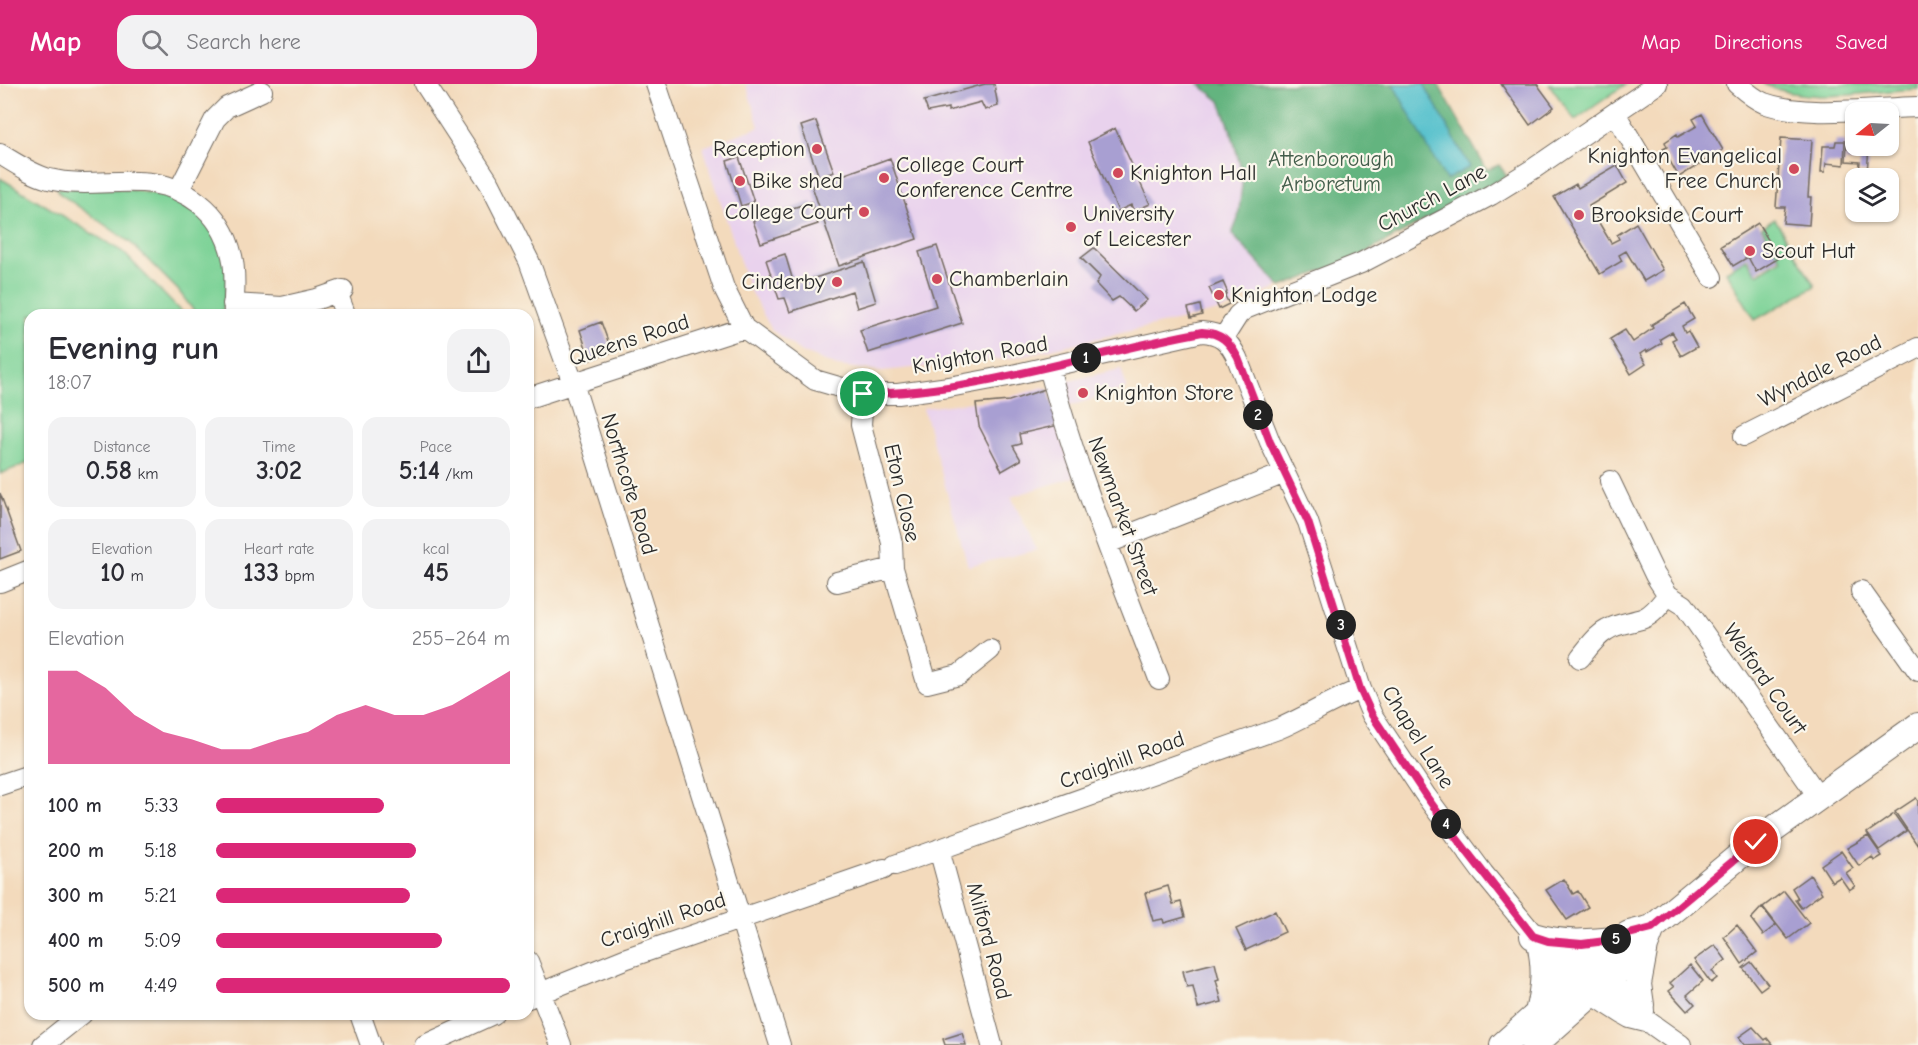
<!DOCTYPE html>
<meta charset="utf-8">
<style>
:root{--surface:#fff;--page:#f2f2f3;--text:#2b2b33;--muted:#7c7c81;--accent:#db2777}
body{margin:0;font-family:"Comic Neue",sans-serif;background:var(--page);color:var(--text);height:100vh;display:flex;flex-direction:column;font-size:22px;white-space:nowrap}
*{box-sizing:border-box;margin:0}
p{font-size:20px;color:var(--muted)}
.icon{flex:none;width:33px;height:33px;fill:none;stroke:currentColor;stroke-width:2;stroke-linecap:round;stroke-linejoin:round}
.map{position:relative;flex:1;overflow:hidden}
.details{position:absolute;left:24px;top:225px;width:510px;height:711px;display:flex;flex-direction:column;background:var(--surface);border-radius:18px;box-shadow:0 2px 4px #0004}
.details>*{flex:none}
.needle{width:39px;rotate:252deg}
.buttons{position:absolute;left:1845px;top:18px;display:grid;gap:12px}
.buttons a{display:grid;place-items:center;width:54px;height:54px;border-radius:12px;background:var(--surface);box-shadow:0 2px 4px #0004;font-size:30px}
.pin{position:absolute;display:grid;place-items:center;width:51px;height:51px;color:#fff;margin:-26px;border:3px solid #fff;border-radius:50%;box-shadow:0 2px 6px #0007}
.km{position:absolute;width:30px;height:30px;margin:-15px;border-radius:50%;background:#222;color:#fff;font-size:16px;line-height:30px;text-align:center}
.round{display:grid;place-items:center;flex:none;width:63px;height:63px;border-radius:18px;background:var(--page)}
.summary{display:flex;align-items:center;justify-content:space-between;height:102px;padding:0 24px}
h1{font-size:33px;font-weight:700;line-height:45px}
.metrics{display:grid;grid-template-columns:repeat(3,1fr);gap:9px;height:102px;padding:6px 24px}
.metrics div{display:grid;align-content:center;border-radius:15px;background:var(--page);text-align:center}
.metrics b{font-size:26px;font-weight:700}
.metrics small{font-size:16px;font-weight:400}
.metrics p{font-size:16px}
.chart{height:168px;padding:12px 24px}
.chart p{display:flex;justify-content:space-between}
.chart svg{width:100%;height:108px;margin-top:6px;fill:var(--accent);opacity:.7}
ul{padding:0 24px;list-style:none;font-size:20px}
li{display:grid;grid-template-columns:96px 72px 1fr;align-items:center;height:45px}
li i{height:15px;border-radius:8px;background:var(--accent)}
header{display:flex;align-items:center;gap:36px;box-sizing:border-box;height:84px;padding:0 30px;background:var(--accent);color:#fff}
header strong{font-size:28px}
nav{display:flex;gap:33px;margin-inline-start:auto;font-size:21px}
.search{width:420px;height:54px;background:var(--page);display:flex;align-items:center;gap:15px;box-sizing:border-box;padding:0 21px;border-radius:18px;color:var(--muted);font-size:22px}
.map>svg:first-child{display:block}
.built{fill:#e9d2ed}
.green{fill:#7bd296;stroke:#537e60;stroke-width:1.5}
.forest{fill:#64b47f;stroke:#487055;stroke-width:1.5}
.water{fill:#53c0cc;stroke:#3f767c;stroke-width:1.5}
.building{fill:#a89fd2}
.lines{fill:none;stroke-linecap:round;stroke-linejoin:round}
.minor-casing{stroke:#71685e;stroke-width:22}
.major-casing{stroke:#71685e;stroke-width:28}
.minor{stroke:#fff;stroke-width:20}
.major{stroke:#fff;stroke-width:26}
.route-casing{stroke:#fff;stroke-width:12}
.route{stroke:#db2777;stroke-width:8}
.poi-dot{fill:#d1495b;stroke:#fbf7ec;stroke-width:2}
.labels{text-anchor:middle;dominant-baseline:central;stroke-width:4.5;stroke-linejoin:round;paint-order:stroke}
.poi-label{font-size:22px;fill:#2b2b2b;stroke:#fbf7ec;text-anchor:start}
.park-label{font-size:22px;fill:#435d4b;stroke:#fbf7ec}
.street-label{font-size:22px;fill:#2b2b2b;stroke:#fbf7ec}
</style>
<header>
<strong>Map</strong>
<div class="search"><svg class="icon" aria-label="search" viewBox="0 0 24 24"><circle cx="10" cy="10" r="6"/><path d="M15 15l6 6"/></svg>Search here</div>
<nav><a>Map</a><a>Directions</a><a>Saved</a></nav>
</header>
<div class="map">
<svg width="1918" height="961" viewBox="0 0 1918 961">
<rect width="100%" height="100%" fill="#fbf7ec"/>
<filter id="ink" filterUnits="userSpaceOnUse"><feTurbulence type="fractalNoise" baseFrequency=".0167" numOctaves="2"/><feDisplacementMap in="SourceGraphic" scale="12" xChannelSelector="R" yChannelSelector="G"/><feConvolveMatrix kernelMatrix="1 2 1 2 8 2 1 2 1" color-interpolation-filters="sRGB"/></filter>
<filter id="wash" filterUnits="userSpaceOnUse"><feTurbulence type="fractalNoise" baseFrequency=".008" numOctaves="4" result="noise"/><feDisplacementMap in="SourceGraphic" scale="24" xChannelSelector="R" yChannelSelector="G"/><feGaussianBlur stdDeviation="1.35" result="paint"/><feColorMatrix in="noise" values="0 0 0 0 0 0 0 0 0 0 0 0 0 0 0 0 0 1.4 0 .05"/><feComposite in="paint" operator="in"/></filter>
<g filter="url(#wash)">
<rect width="100%" height="100%" fill="#f3dabc"/>
<!-- built -->
<path class="built" d="M746,0H1438L1487,86L1499,81L1507,92L1250,216L1244,212L1235,218L1234,222L1214,228L1011,274L882,287L837,282L800,267L772,246L749,205L703,63L759,43Z
M1121,285L1127,304L1070,322L1065,304L1069,297Z
M1044,303L1074,393L1011,413L1037,466L968,482L923,324L1007,314Z"/>
<!-- green -->
<path class="green" d="M1549,0H1626L1575,36Z
M1763,0H1918V5C1866,7 1813,22 1763,0Z
M0,94L123,168L184,231H30V378L0,390Z
M57,104C111,105 200,97 220,163C223,171 228,181 228,189C227,203 224,217 222,231H197L178,206L131,159L59,109Z
M1775,135L1815,202L1755,236L1726,187L1747,175L1757,190L1781,175L1762,143Z"/>
<!-- forest -->
<path class="forest" d="M1199,0H1438L1487,86L1499,81L1507,92L1356,174L1281,203L1232,150L1238,135L1243,93L1231,46L1220,17Z"/>
<!-- water -->
<path class="water" d="M1393,0H1424L1470,83L1446,96Z"/>
<g id="blocks">
<!-- building -->
<path class="building" d="M985,0H994L998,22L985,26L981,18L948,27V24L928,28L924,17Z
M1501,0H1537L1554,23L1530,41Z
M1702,30L1723,66L1679,93L1663,65L1667,63L1665,58L1677,50L1678,53L1697,42L1693,35Z
M816,37L834,88L819,93L801,42Z
M1115,44L1150,120L1134,127L1131,121L1118,127L1088,58Z
M1781,54L1812,56L1808,113H1811L1809,141L1783,139L1785,123H1776Z
M1836,57H1845L1844,81L1826,79L1825,88H1821L1823,62H1835Z
M1847,57L1856,58V62H1869L1867,89L1859,88L1860,78L1846,77Z
M739,73L754,118L741,122L727,77Z
M890,74L917,155L839,182L812,102Z
M1617,81L1627,99L1589,122L1611,159L1619,155L1617,151L1636,139L1663,186L1644,197L1626,167L1619,171L1622,177L1600,190L1554,113L1576,100L1578,104Z
M811,118L818,140L761,159L753,137Z
M1758,139L1779,174L1756,188L1748,173L1733,182L1721,162Z
M937,162L962,239L868,269L860,246L936,222L919,168Z
M1094,164L1147,216L1134,227L1119,213L1112,217L1096,200L1100,193L1081,174Z
M785,170L793,197L785,199L787,203L864,178L876,218L857,224L852,207L790,228L785,214L779,215L766,176Z
M1223,198L1227,207L1225,212L1229,220L1219,225L1209,204Z
M1685,220L1694,235L1682,242L1685,249L1688,247L1697,263L1681,272L1672,256L1676,254L1672,248L1660,255L1662,259L1647,268L1646,266L1640,270L1646,280L1631,290L1610,255L1625,246L1633,258L1653,244L1651,241Z
M1200,221L1202,231L1191,234L1188,224Z
M601,238L612,268L590,276L580,246Z
M1048,304L1059,341L1019,350L1021,360L1013,362L1021,376L1002,387L979,342L976,320L1009,317Z
M0,409L21,467L0,475Z
M1916,714L1918,717V762L1895,728Z
M1894,730L1906,747L1879,766L1867,749Z
M1868,752L1882,772L1874,777L1872,773L1859,782L1847,764Z
M1841,767L1853,784L1846,789L1855,802L1849,806L1840,793L1832,798L1821,781Z
M1810,791L1822,809L1801,824L1795,816L1798,814L1792,804Z
M1564,795L1573,810L1578,807L1588,823L1567,836L1546,806Z
M1168,802L1173,820L1181,818L1185,833L1164,839L1163,835L1153,837L1145,809Z
M1784,807L1809,839L1788,855L1763,823Z
M1762,823L1776,841L1763,851L1751,835Z
M1275,827L1285,848L1246,866L1236,845Z
M1737,841L1757,868L1742,880L1724,853Z
M1715,861L1726,876L1712,887L1717,894L1711,899L1694,876Z
M1751,878L1768,900L1760,906L1743,884Z
M1215,879L1219,895L1216,896L1222,918L1198,924L1193,902L1187,903L1183,887Z
M1690,881L1703,897L1687,911L1695,920L1687,927L1669,907L1674,903L1670,899Z
M1753,943L1765,956L1767,954L1772,960L1745,961L1739,953Z
M962,949L966,961H945L943,955Z"/>
</g>
</g>
<g filter="url(#ink)">
<use href="#blocks" fill-opacity="0" stroke="#71685e" stroke-width="1.5"/>
<g class="lines">
<defs>
<path id="minor" d="M425,0L490,100L529,177L573,299L780,961
M656,0L724,204L744,244L815,296L863,310H898L949,303L1008,292L1202,248C1221,249 1229,257 1237,274L1270,358L1308,438L1361,605L1372,631L1426,712L1483,789L1544,863L1553,879L1573,898L1623,930L1630,934L1650,939L1681,961
M1737,0C1745,7 1754,15 1764,19C1805,34 1874,24 1918,23
M1615,29L1712,193
M0,70C15,79 31,90 49,95C101,108 151,81 199,119C216,132 227,151 232,172C237,192 233,211 234,231
M179,106L215,35L227,23L262,7
M337,208L344,227
M233,220L282,223L317,215L343,206
M1224,253L1238,231L1245,225L1361,179L1491,111L1533,85L1657,0
M1049,283C1077,390 1120,492 1159,595
M863,310L861,341L892,459L893,484L927,599L959,591L990,566
M528,314L744,244
M1744,352L1918,264
M1610,397L1655,491L1668,511L1684,521L1818,712
M1108,459L1285,389
M0,498L30,486
M837,498L893,484
M1861,507L1918,587
M1580,574C1588,564 1596,552 1607,546C1618,539 1631,539 1644,534C1654,530 1661,519 1668,511
M0,701L30,691
M939,765L992,961
M895,781L1278,645C1306,633 1332,616 1361,605
M1544,863C1550,865 1557,866 1562,869C1577,877 1638,915 1644,927
M528,877L561,961
M528,914L627,874L884,785
M360,930L371,961
M43,961L82,930
M425,961L493,930"/>
<path id="major" d="M1533,852C1563,861 1590,859 1621,855
M1641,921L1638,900L1645,862
M1538,929C1544,902 1546,886 1540,859
M1503,961L1621,855L1629,850L1652,844L1756,758L1918,642
M1534,961L1645,862L1652,844"/>
</defs>
<!-- minor casing -->
<use href="#minor" class="minor-casing"/>
<!-- major casing -->
<use href="#major" class="major-casing"/>
<!-- minor -->
<use href="#minor" class="minor"/>
<!-- major -->
<use href="#major" class="major"/>
</g>
</g>
<g class="lines" filter="url(#ink)">
<defs>
<path id="route" d="M863,310C979,309 1089,269 1202,248C1221,249 1229,257 1238,274L1270,358L1308,438L1360,605L1372,631L1426,712L1454,751L1533,852L1548,857L1582,860L1621,855L1629,850L1652,844L1756,758"/>
</defs>
<!-- route casing -->
<use href="#route" class="route-casing"/>
<!-- route -->
<use href="#route" class="route"/>
</g>
<!-- markers -->
<g class="poi-dot">
<circle cx="817" cy="65" r="6"/>
<circle cx="1794" cy="85" r="6"/>
<circle cx="1118" cy="89" r="6"/>
<circle cx="884" cy="94" r="6"/>
<circle cx="740" cy="97" r="6"/>
<circle cx="864" cy="128" r="6"/>
<circle cx="1579" cy="131" r="6"/>
<circle cx="1071" cy="143" r="6"/>
<circle cx="1750" cy="167" r="6"/>
<circle cx="937" cy="195" r="6"/>
<circle cx="837" cy="198" r="6"/>
<circle cx="1219" cy="211" r="6"/>
<circle cx="1083" cy="309" r="6"/>
</g>
<g class="labels">
<!-- poi labels -->
<g class="poi-label">
<text x="805" y="65" text-anchor="end">Reception</text>
<text x="1782" y="72" text-anchor="end">Knighton Evangelical<tspan x="1782" dy="25">Free Church</tspan></text>
<text x="896" y="81">College Court<tspan x="896" dy="25">Conference Centre</tspan></text>
<text x="1130" y="89">Knighton Hall</text>
<text x="752" y="97">Bike shed</text>
<text x="852" y="128" text-anchor="end">College Court</text>
<text x="1083" y="130">University<tspan x="1083" dy="25">of Leicester</tspan></text>
<text x="1591" y="131">Brookside Court</text>
<text x="1762" y="167">Scout Hut</text>
<text x="949" y="195">Chamberlain</text>
<text x="825" y="198" text-anchor="end">Cinderby</text>
<text x="1231" y="211">Knighton Lodge</text>
<text x="1095" y="309">Knighton Store</text>
</g>
<!-- park labels -->
<g class="park-label">
<text x="1331" y="75">Attenborough<tspan x="1331" dy="25">Arboretum</tspan></text>
</g>
<!-- street labels -->
<g class="street-label">
<text transform="translate(1432 114) rotate(-28)">Church Lane</text>
<text transform="translate(629 256) rotate(-18)">Queens Road</text>
<text transform="translate(980 271) rotate(-10)">Knighton Road</text>
<text transform="translate(1820 287) rotate(-27)">Wyndale Road</text>
<text transform="translate(629 400) rotate(73)">Northcote Road</text>
<text transform="translate(902 409) rotate(77)">Eton Close</text>
<text transform="translate(1123 432) rotate(70)">Newmarket Street</text>
<text transform="translate(1765 595) rotate(55)">Welford Court</text>
<text transform="translate(1418 653) rotate(58)">Chapel Lane</text>
<text transform="translate(1122 676) rotate(-20)">Craighill Road</text>
<text transform="translate(663 836) rotate(-19)">Craighill Road</text>
<text transform="translate(989 857) rotate(75)">Milford Road</text>
</g>
</g>
</svg>
<div class="buttons">
<a><svg class="needle" viewBox="-14 -14 28 28"><path d="M0-13l5 13h-10z" fill="#e53935"/><path d="M0 13l5-13h-10z" fill="#7c7c81"/></svg></a>
<a><svg class="icon" aria-label="layers" viewBox="0 0 24 24"><path d="M12 4l9 5-9 5-9-5zM3 14l9 5 9-5"/></svg></a>
</div>
<div class="pin" style="left:863px;top:310px;background:#1e9e55"><svg class="icon" aria-label="arrive" viewBox="0 0 24 24"><path d="M6 21V4h12l-3 4 3 4H6"/></svg></div>
<div class="pin" style="left:1756px;top:758px;background:#d93025"><svg class="icon" aria-label="check" viewBox="0 0 24 24"><path d="M5 12l5 5 9-10"/></svg></div>
<b class="km" style="left:1086px;top:274px">1</b>
<b class="km" style="left:1258px;top:331px">2</b>
<b class="km" style="left:1341px;top:541px">3</b>
<b class="km" style="left:1446px;top:740px">4</b>
<b class="km" style="left:1616px;top:855px">5</b>
<section class="details">
<div class="summary"><div><h1>Evening run</h1><p>18:07</p></div><a class="round"><svg class="icon" aria-label="share" viewBox="0 0 24 24"><path d="M12 15V3M7 8l5-5 5 5M5 13v7h14v-7"/></svg></a></div>
<div class="metrics">
<div><p>Distance</p><b>0.58<small> km</small></b></div>
<div><p>Time</p><b>3:02</b></div>
<div><p>Pace</p><b>5:14<small> /km</small></b></div>
</div>
<div class="metrics">
<div><p>Elevation</p><b>10<small> m</small></b></div>
<div><p>Heart rate</p><b>133<small> bpm</small></b></div>
<div><p>kcal</p><b>45</b></div>
</div>
<div class="chart"><p><span>Elevation</span>255–264 m</p>
<svg viewBox="0 0 160 44" preserveAspectRatio="none"><path d="M0 44V6L10 6L20 13L30 24L40 31L50 34L60 38L70 38L80 34L90 31L100 24L110 20L120 24L130 24L140 20L150 13L160 6V44z"/></svg>
</div>
<ul>
<li><b>100 m</b>5:33<i style="width:57%"></i></li>
<li><b>200 m</b>5:18<i style="width:68%"></i></li>
<li><b>300 m</b>5:21<i style="width:66%"></i></li>
<li><b>400 m</b>5:09<i style="width:77%"></i></li>
<li><b>500 m</b>4:49<i style="width:100%"></i></li>
</ul>
</section>
</div>
